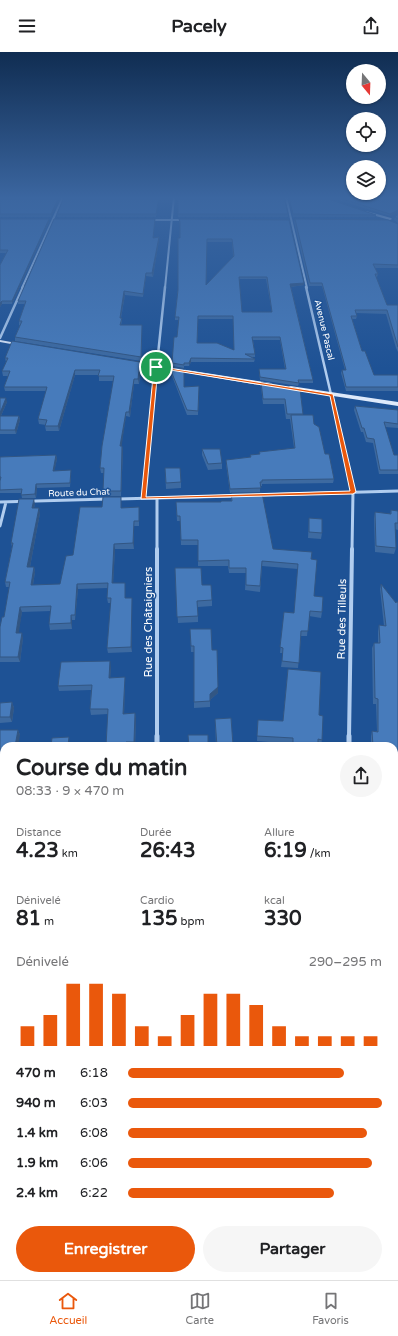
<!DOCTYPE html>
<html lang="fr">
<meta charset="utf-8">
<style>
:root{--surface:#fff;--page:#f6f6f6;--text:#202124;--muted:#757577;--line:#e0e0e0;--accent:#ea580c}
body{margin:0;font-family:"Varela Round",sans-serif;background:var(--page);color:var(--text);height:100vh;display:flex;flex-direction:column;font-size:15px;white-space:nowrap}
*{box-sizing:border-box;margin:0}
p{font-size:13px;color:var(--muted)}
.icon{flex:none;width:22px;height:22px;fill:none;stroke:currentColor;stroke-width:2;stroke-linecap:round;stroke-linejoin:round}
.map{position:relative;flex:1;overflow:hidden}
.panel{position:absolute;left:0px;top:690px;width:398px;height:538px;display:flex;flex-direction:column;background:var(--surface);border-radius:12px 12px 0 0;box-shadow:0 1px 3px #0004}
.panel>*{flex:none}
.needle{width:26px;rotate:161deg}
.tools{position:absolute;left:346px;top:12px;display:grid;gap:8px}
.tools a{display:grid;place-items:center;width:40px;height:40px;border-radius:50%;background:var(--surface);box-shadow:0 1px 3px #0004;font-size:20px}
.pin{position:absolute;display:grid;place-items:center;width:34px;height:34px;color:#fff;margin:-17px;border:2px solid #fff;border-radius:50%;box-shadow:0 1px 4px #0007}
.round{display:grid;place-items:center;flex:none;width:42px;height:42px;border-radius:21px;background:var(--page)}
.head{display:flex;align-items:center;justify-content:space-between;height:68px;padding:0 16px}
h1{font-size:22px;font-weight:700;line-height:30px}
.metrics{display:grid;grid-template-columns:repeat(3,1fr);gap:6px;height:68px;padding:4px 16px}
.metrics div{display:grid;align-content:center}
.metrics b{font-size:20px;font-weight:700}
.metrics small{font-size:11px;font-weight:400}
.metrics p{font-size:11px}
.chart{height:112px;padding:8px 16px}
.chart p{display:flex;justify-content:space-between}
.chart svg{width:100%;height:72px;margin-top:4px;stroke:var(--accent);stroke-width:6}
.cta{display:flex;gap:8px;margin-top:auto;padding:8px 16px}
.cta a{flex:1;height:46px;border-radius:24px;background:var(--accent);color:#fff;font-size:16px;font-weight:700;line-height:46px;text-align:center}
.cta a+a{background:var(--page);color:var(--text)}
ul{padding:0 16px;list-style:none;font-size:13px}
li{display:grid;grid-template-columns:64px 48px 1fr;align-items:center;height:30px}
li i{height:10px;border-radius:5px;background:var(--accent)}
header{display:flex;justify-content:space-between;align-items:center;height:52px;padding:0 16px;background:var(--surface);font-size:18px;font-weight:700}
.dock{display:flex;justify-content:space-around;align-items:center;height:56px;border-top:1px solid var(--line);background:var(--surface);font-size:11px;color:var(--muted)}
.dock a{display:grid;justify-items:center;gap:2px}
.dock .on{color:var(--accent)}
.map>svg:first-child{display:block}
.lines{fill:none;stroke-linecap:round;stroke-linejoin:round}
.street-far5{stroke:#b1cdef;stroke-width:2}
.street-far4{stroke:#b1cdef;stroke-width:2.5}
.street-far3{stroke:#b1cdef;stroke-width:3}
.street-far2{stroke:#b1cdef;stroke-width:4}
.street-far1{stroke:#b1cdef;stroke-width:5}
.street{stroke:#b1cdef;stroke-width:6}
.secondary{fill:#deeafb;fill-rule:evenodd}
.wall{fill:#3d6aa1;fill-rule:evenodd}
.shaded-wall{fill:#325683}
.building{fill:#477bbb;stroke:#325683;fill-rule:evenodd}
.route{fill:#ea580c;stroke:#fff;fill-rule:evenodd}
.labels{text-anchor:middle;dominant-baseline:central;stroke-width:3;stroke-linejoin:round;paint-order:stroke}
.far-street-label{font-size:9px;fill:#fff;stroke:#1e5295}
.street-label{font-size:11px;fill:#fff;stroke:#1e5295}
</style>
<header><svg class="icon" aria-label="menu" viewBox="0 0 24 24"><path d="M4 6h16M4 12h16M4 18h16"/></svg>Pacely<svg class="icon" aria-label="share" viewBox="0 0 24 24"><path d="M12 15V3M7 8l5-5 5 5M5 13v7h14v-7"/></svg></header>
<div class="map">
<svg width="398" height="1228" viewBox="0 0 398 1228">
<rect width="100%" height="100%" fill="#1e5295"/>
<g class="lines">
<!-- street-far5 -->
<path class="street-far5" d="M286,145L307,236
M151,168H184
M22,236L63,145
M165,236L174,145"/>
<!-- street-far4 -->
<path class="street-far4" d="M306,235L333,351
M0,286L23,235
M153,351L165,235"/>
<!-- street-far3 -->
<path class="street-far3" d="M333,350L353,440L352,498
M258,443L398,439
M143,446L153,350
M157,446V498
M117,447L236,444
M0,450L108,447
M0,474L6,450"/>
<!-- street-far2 -->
<path class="street-far2" d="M157,497V685
M349,685L352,497"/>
<!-- street-far1 -->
<path class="street-far1" d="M157,684V694
M349,694V684
M394,819H398
M0,833H4"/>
<!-- street -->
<path class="street" d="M263,1224V1228"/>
<!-- secondary -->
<path class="secondary" d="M366,159L391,166L392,167L390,168L365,161Z
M0,288L22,292L24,293L22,294L0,290Z
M128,309L271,331L274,333L271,335L130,311H128Z
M290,334L398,350V354L288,337L287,336Z"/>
</g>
<!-- wall -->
<path class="wall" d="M0,145H60L51,165H0Z
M159,145L156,165H57V162Z
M178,145L288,162V165H178Z
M289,145H322L376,163L375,165H293Z
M328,145H398V161L390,164Z
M398,162V171L394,168L395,165Z
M0,167H49V170L12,252H2L0,255V213L6,201H0Z
M155,167L153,186L159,185V188L153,225L146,224L143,245L125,243L121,266L122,269L121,273H142L141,309L15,289V285L20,273H19V269L25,252H18V249Z
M179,167L289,168L304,231V233L291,235L313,328V331H299L298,334L260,328L259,317H285L280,288H253L255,302V305H252L255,307L254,310H191L189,314H184V316L172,314V311L177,285L179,268H175V265L178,238L180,173L179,170ZM207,190H232L233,205L206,233ZM239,227H266L272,260H242ZM198,267H233L234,298L197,291Z
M295,167L398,172V216H375L378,222L377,225H376L387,253H398V300L396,296L386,262L356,261L357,264L356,267H352L362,299L374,323H398V339H346L341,321L342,318H345L322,234H309L294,170Z
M5,306L141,315L139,332H134L130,365L126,364L121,394H122L123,399L121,444H104L103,439L104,421H101L100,416L113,329H99V323H75L59,379H46L45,374L46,373L39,372L38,367L46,339H5L4,335L8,324H3L2,319L6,310Z
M171,319L184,335L199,334L198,363H187L172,324Z
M261,330L300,337L303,363L314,372L334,427L333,431L262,432V434H260V440L230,441L226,412V408L250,405V403L259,402V400L294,396L290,367H286L284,352H263L261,335Z
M0,346L7,350L1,364H19L20,368L16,382H0Z
M355,354L398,358V376L385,375L394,403H398V422H379L373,391L366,390L363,380H361L354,358Z
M202,397L222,411V417L208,418L202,403Z
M56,403L57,407L54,419L71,422L70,435L37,436L36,446H22L21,441H0V405Z
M165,416L181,430V436L166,437Z
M231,441L273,497L311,507L314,544L322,560L321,566L309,564L307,584H301L298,616L281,615L283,601H280L284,560L294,561L298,517L262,514L260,540L245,538L246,521H229L228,514H198V493H181L180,469H177L176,450H221V449H231Z
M121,445V456L139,460V474H134V497H115L113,531H125V546H132V600L108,601L107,596L111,551H108L107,546L108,536L78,537L75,568H72V577L50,578L49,572L51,559L22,560L18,581L23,586L20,610H0V575L4,565L10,535H6L5,530L12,495L11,491L35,452L34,456L40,461L30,515H34L35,520L33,533L60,532L73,503L102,455Z
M391,458L398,459V478L395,477L396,496L394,502L375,500L374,466L375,460L390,462Z
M309,466L322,481L321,487L308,486Z
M175,516L202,533L212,548V554L198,555V570L178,571Z
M381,532L396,551L398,550V734H396L397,755L398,756V784H397L396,785H394V694H371V684L372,679H377L376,652H373L372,596L374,591H378V579L379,573L384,574L380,537Z
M190,577L212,598L218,635V641L210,648V655L194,656V600H191Z
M111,615L110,626L125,625V631L124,662L135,661L136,667L135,694H106L108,662L91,663L90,657L91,638L59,639L58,634Z
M288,617L319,663L322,688L321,693H318V694H292V692L257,689L258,668L283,669Z
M12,650L14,656L12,670L0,671V651Z
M231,666L233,694H216L215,667Z
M0,678H18L20,683L4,694V714H0Z
M0,978H4V1045H0Z
M0,1077H4V1123L0,1124Z"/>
<!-- shaded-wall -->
<path class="shaded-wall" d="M59,145H60L51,165V162Z
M398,158V161L390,164V162Z
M49,167V170L12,252V249Z
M159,185V188L153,225L152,221Z
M146,221V224L143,245V242Z
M304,231V233L290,235V232Z
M124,239L125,243L120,269V266Z
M2,249V252L0,255V251Z
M191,306V310L189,314V311Z
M140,310L141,315L139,332L138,327Z
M75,318V323L59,379L58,374Z
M134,327V332L130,365L129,360Z
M6,346L7,350L0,366V361Z
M126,360V364L121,399L120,394Z
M19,364L20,368L16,382L15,378Z
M122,394L123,399L121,444V439Z
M56,403L57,407L54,422L53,419Z
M36,432L37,436L36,446L35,442Z
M34,447L35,452L33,461L32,456Z
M39,456L40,461L29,520L27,515Z
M134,469V497L133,491Z
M114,492L115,497L113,536L112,531Z
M34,515L35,520L32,538L31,533Z
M77,532L78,537L75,568V563Z
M132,546V600L131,595Z
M20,555L22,560L18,586L16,581Z
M71,563L72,568V577L71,571Z
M22,581L23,586L20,610L18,605Z
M110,609L111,615L110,631L109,626Z
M125,625V631L124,667L123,662Z
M218,635V641L210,648V642Z
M12,650L14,656L12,670L10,665Z
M135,661L136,667L135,694L134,690Z
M18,678L20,683L18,694H15Z
M4,757V774L1,790L0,787V779Z
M27,1224H30V1228H27Z"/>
<!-- building -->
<path class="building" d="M0,145H59L51,162H0Z
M64,145H159L156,162H57Z
M178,145H284L288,162H178Z
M289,145H322L376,163L293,162Z
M337,145H398V158L390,162Z
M398,162V167L395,165Z
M0,167H49L12,249H2L0,251V213L8,198H0Z
M54,167H155L153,186L159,185L152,221H146L143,242L124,239L120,266H122L120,273H142L141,305L15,285L22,269H19L26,249H18Z
M179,167L289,168L304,231L290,232L313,328H298L299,331L260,325L259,317H286L280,285H252L255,302H245L255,307L191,306L189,311H184V313L172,311L174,285H177L179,265H175L178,238V186H180V170ZM207,187H232L234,204L206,233ZM239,225H267L272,260H242ZM198,264H233L234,298L217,291H197Z
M295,167L388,168L398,172V213L373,212L378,222H375L387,253H398V295L387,258H355L357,264H351L362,299H365L374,323H398V335H346L342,318H346L322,231H310Z
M12,289L140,310L138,327H134L129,360H126L120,394H122L121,439H103L104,416H100L102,394L114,324H98L100,318H75L58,374H45L47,368L38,367L47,335H4L10,319H2L8,306H5Z
M172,315L184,317V335L199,334L198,359L187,358L171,319Z
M261,330L300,337L303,362H287L285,347H263Z
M0,346H6L0,361Z
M355,354L398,358V372L384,370L394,403H398V418H380L374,387L367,386L364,376H362Z
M291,363H313L314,372L319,375L325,402H329L334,427L262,428V430H260L261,436L230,437L226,408L251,405L250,403L260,402L259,400L295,396Z
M0,364H19L15,378H0Z
M202,397H220L222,411L208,412Z
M56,403L53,419L71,418L70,431L36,432L35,442L21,443L22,437L0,438V429L1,425H0V405Z
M165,416H180L181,430L166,431Z
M231,441H262L273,497L312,500L311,507L317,508L314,544L323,545L322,560L310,559L308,579H301L299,611L282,609L283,596L280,595L284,560L294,561L298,512L262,509L260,534L246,533V516H229V508L198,509V488H181L180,464H177L176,450H221V449H232Z
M103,445H121V456L139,455V469H134L133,491L114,492L112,531H125V546H132L131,595L107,596L111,546H107L108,531L77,532L75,563H71V571L49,572L51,554L20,555L16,581H22L18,605H0V575L2,565H4L10,530H5L13,491H11L19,447H34L32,456H39L27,515H34L31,533L60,532L66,504L73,503L80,455H102Z
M391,458L398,459V471H395L396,496L376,494L375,460L391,462Z
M309,466L322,467V481L309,480Z
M175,516H201L202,533H211L212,548L197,549L198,564L177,565Z
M381,532L396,551V550H398V729L396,728L397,755L398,756V780H394V694H373L372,679L378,680V647L375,646L374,591H380L379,573L386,574Z
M190,577H211L212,598H217L218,635L210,642V649L194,650V594H191Z
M110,609L109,626L125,625L123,662L135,661L134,690H126V694H106L108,657H90L92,633L58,634L61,610Z
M288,617L321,620L319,663L323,664L322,688L318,687V694H293V686L257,684L258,668L283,669Z
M12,650L10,665H0V651Z
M231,666L233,693L217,694L215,667Z
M0,678H18L15,694H4V708H0Z
M188,683H208V694H189Z
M69,685L68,693H70V694H51L52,686Z
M0,757H4L0,779Z
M0,978H4V1042H0Z
M0,1077H4V1121H0Z
M2,1162H4V1224H27V1228H0V1169H1Z
M131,1224H182L179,1228H117L119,1226L131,1225Z"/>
<!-- sky -->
<linearGradient id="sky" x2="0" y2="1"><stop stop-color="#102d52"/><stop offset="0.46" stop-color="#3b66a0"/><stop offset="1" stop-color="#3b66a0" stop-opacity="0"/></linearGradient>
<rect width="398" height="317" fill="url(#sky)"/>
<!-- route -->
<path class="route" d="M156,314L333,342L356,440L353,442L141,447L154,315ZM158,316L330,344L350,439L146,445Z"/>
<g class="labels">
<!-- far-street labels -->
<g class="far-street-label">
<text transform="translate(324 278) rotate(77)">Avenue Pascal</text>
<text transform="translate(79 441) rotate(-2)">Route du Chat</text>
</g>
<!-- street labels -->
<g class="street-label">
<text transform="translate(342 567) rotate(-89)">Rue des Tilleuls</text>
<text transform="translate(148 570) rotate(-90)">Rue des Châtaigniers</text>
</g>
</g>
</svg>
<div class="tools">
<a><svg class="needle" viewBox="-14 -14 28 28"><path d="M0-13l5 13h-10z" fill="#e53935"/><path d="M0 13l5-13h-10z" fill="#757577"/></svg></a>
<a><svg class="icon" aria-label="locate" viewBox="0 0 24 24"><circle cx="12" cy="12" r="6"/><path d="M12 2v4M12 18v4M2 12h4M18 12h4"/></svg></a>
<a><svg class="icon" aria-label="layers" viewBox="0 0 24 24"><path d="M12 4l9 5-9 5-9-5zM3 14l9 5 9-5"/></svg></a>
</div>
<div class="pin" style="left:156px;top:315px;background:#1e9e55"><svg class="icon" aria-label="arrive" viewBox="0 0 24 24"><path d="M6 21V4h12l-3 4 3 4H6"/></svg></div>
<section class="panel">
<div class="head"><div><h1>Course du matin</h1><p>08:33 · 9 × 470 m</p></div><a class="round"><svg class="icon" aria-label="share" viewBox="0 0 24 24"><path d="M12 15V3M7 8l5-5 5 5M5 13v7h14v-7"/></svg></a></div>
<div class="metrics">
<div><p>Distance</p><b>4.23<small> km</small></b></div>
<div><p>Durée</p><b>26:43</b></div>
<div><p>Allure</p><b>6:19<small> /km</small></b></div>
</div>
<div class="metrics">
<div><p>Dénivelé</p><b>81<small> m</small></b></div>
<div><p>Cardio</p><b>135<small> bpm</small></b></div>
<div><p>kcal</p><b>330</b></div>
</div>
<div class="chart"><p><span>Dénivelé</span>290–295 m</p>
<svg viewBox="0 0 160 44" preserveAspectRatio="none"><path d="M5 44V32M15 44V25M25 44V6M35 44V6M45 44V12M55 44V32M65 44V38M75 44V25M85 44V12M95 44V12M105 44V19M115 44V32M125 44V38M135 44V38M145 44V38M155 44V38"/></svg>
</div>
<ul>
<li><b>470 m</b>6:18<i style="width:85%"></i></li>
<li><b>940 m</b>6:03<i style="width:100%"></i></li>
<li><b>1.4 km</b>6:08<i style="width:94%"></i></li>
<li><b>1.9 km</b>6:06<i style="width:96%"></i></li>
<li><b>2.4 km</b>6:22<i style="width:81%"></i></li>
</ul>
<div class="cta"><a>Enregistrer</a><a>Partager</a></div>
</section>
</div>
<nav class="dock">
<a class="on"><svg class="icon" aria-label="home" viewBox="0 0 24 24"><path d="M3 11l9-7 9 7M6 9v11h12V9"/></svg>Accueil</a>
<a><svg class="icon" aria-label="map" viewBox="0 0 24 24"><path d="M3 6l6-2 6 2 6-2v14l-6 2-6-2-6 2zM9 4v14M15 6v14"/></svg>Carte</a>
<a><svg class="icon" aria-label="saved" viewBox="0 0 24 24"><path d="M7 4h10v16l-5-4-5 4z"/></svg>Favoris</a>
</nav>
